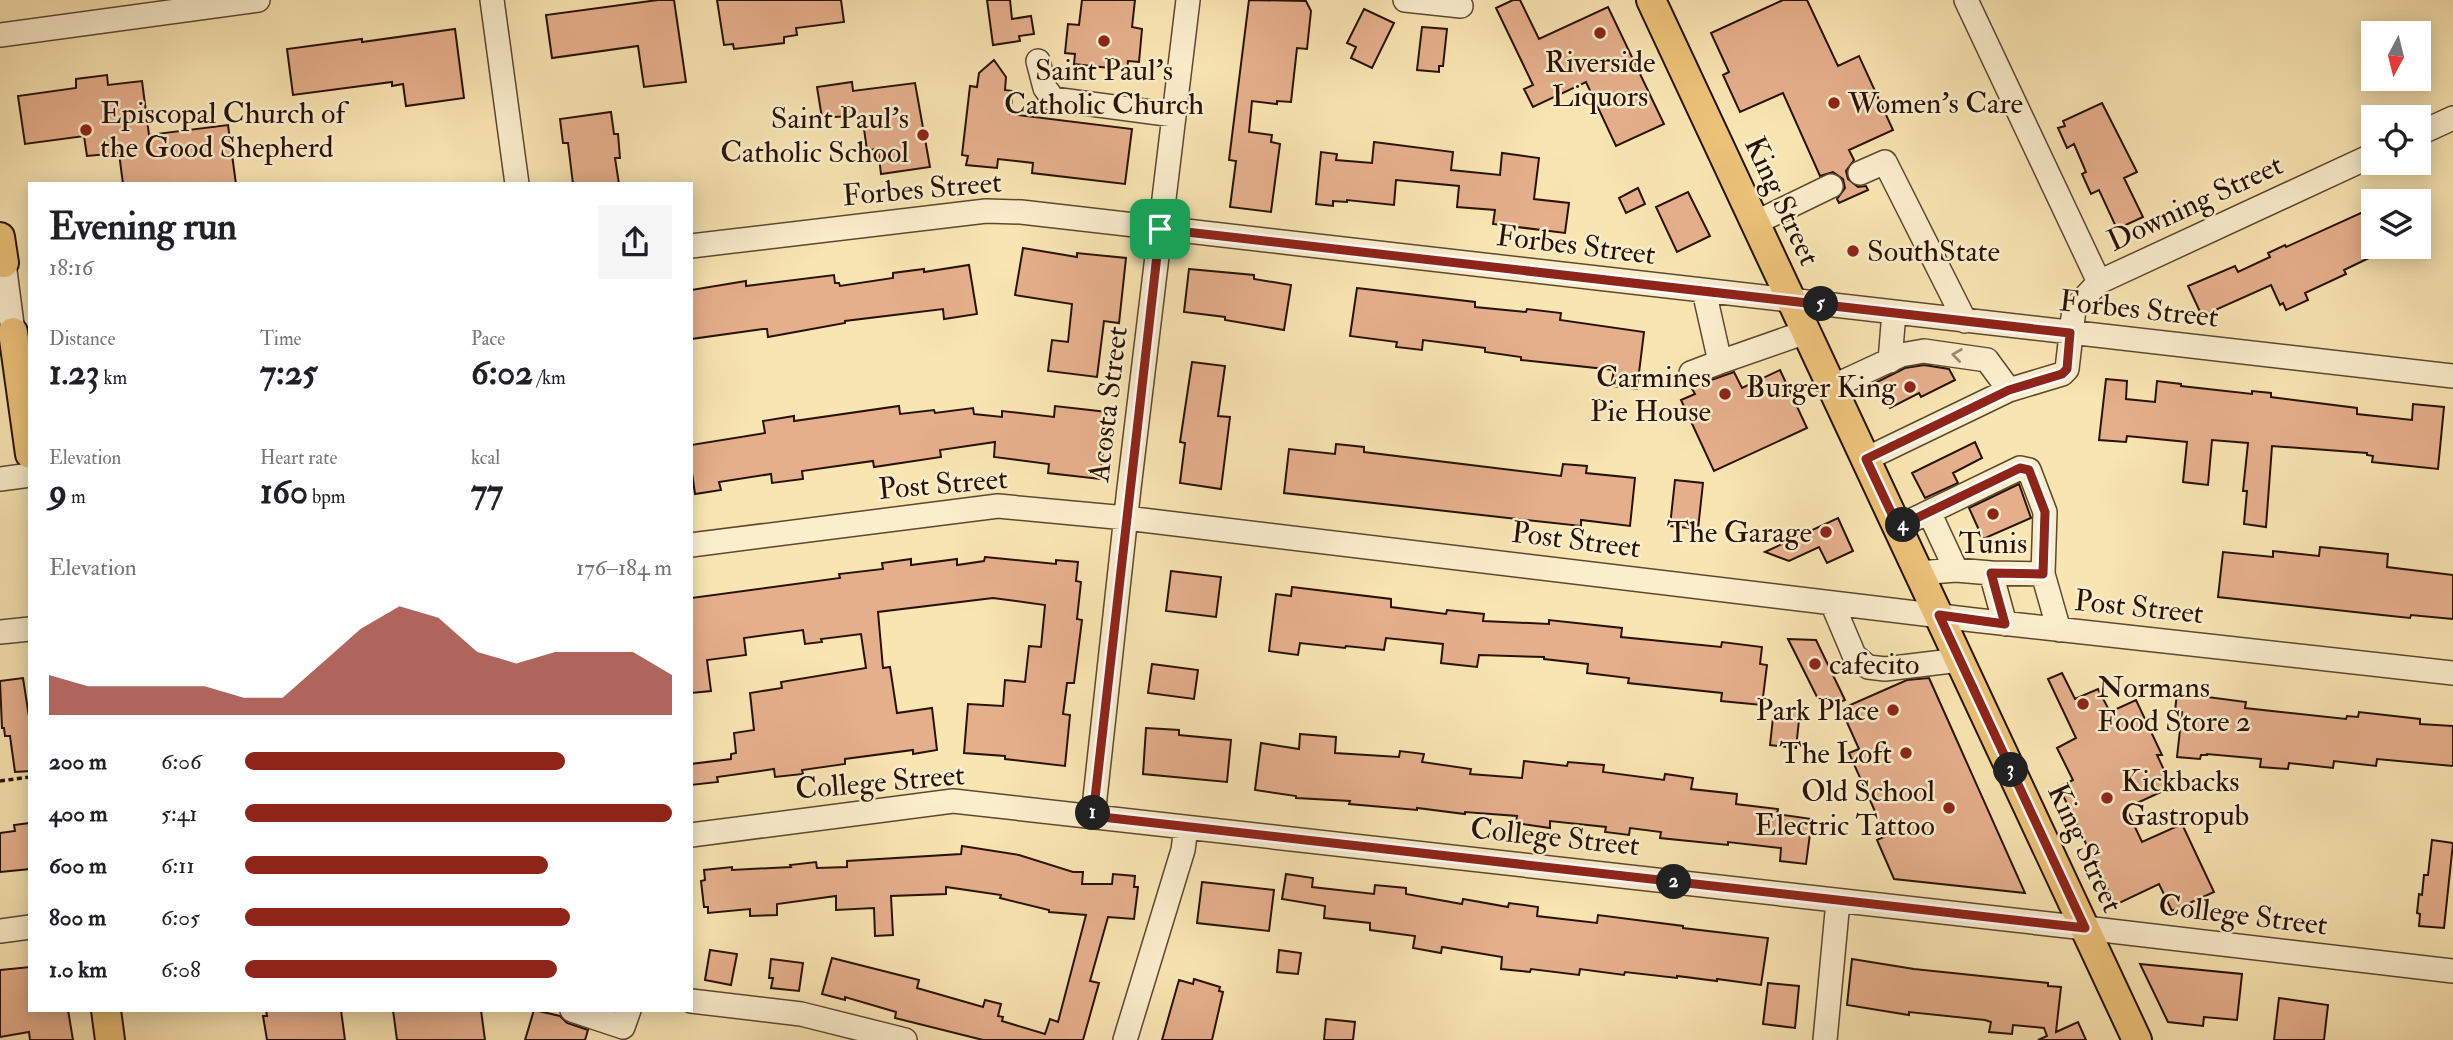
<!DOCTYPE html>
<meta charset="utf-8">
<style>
:root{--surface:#fff;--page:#f6f6f6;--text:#202124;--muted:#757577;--accent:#8f2418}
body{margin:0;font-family:"IM FELL Double Pica",serif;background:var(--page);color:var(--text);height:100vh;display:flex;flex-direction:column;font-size:26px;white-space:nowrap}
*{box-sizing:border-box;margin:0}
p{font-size:23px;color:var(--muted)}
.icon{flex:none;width:38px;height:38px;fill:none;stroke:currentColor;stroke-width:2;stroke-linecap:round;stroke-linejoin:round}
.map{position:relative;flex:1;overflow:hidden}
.details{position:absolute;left:28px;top:182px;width:665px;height:830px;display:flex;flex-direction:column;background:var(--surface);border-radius:0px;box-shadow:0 4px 18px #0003}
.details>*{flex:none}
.needle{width:46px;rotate:187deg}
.fabs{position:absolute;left:2361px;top:21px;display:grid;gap:14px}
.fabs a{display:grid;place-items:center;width:70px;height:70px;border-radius:0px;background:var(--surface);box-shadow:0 4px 18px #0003;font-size:35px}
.pin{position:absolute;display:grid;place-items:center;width:60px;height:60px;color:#fff;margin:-30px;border-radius:14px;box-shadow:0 4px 10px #0006}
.km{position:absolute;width:35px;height:35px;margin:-18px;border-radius:50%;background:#222;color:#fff;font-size:19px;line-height:35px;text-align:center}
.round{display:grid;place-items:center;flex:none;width:74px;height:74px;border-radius:0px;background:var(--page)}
.summary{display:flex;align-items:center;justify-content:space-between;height:119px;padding:0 21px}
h1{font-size:38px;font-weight:700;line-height:52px}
.figures{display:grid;grid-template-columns:repeat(3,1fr);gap:10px;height:119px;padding:7px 21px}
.figures div{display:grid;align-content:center}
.figures b{font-size:35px;font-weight:700}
.figures small{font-size:19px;font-weight:400}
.figures p{font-size:19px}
.chart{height:196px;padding:14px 21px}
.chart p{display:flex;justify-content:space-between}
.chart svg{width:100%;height:126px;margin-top:7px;fill:var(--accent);opacity:.7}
ul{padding:0 21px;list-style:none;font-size:23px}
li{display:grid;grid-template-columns:112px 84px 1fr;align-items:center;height:52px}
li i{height:18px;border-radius:9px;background:var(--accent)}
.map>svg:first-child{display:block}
.building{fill:#e6af8c;stroke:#281205;stroke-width:2}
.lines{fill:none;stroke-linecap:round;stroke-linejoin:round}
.minor-casing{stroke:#5c4730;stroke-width:26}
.major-casing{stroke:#281205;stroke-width:32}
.path{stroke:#281205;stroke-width:3.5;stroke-dasharray:5 3.5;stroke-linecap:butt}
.minor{stroke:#fbeecd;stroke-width:23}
.major{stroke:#ecc279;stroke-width:28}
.oneway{stroke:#9c8b73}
.route-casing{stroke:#fff;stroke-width:14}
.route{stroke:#8f2418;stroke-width:9}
.poi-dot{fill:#8f2418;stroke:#fbeecd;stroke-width:2.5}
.labels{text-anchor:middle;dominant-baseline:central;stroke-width:5;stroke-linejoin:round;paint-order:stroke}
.poi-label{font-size:30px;fill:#281205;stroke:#fbeecd;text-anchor:end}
.street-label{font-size:30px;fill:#281205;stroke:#fbeecd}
</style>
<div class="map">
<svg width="2453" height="1040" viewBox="0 0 2453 1040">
<rect width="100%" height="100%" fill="#f9e5b2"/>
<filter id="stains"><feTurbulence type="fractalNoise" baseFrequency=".00286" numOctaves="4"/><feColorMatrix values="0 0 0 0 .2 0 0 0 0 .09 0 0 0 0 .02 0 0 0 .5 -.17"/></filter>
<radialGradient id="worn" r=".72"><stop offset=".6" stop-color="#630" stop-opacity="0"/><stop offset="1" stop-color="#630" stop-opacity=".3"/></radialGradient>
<!-- building -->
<path class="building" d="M658,0H674L686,82L644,87L638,46L552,58L546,15Z
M717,0H841L844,22L796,28L797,35L784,37V43L734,49L733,44L724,45Z
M987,0H1010L1012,19L1031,16L1034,34L1019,36L1020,41L993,45Z
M1082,0H1135L1132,27L1142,29L1139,62L1128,61L1127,70L1074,64L1075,54L1065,53L1068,24L1079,25Z
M1249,0L1306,1L1311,11L1307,49L1297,48L1291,102L1277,101V104L1252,101L1249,132L1272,135L1271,142L1280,144L1271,212L1230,207L1236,161L1229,160Z
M1513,0H1520L1539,39L1608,7L1664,124L1616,146L1586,82L1533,107L1524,89L1533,85L1496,8Z
M1783,0H1807L1838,66L1859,56L1893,130L1849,150L1854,160L1846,171L1848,179L1858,187L1866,186L1868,190L1839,203L1837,199L1845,188L1843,179L1833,172L1820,176L1783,93L1740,112L1723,75L1729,72L1711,33Z
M1364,9L1394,23L1372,68L1351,58L1356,47L1347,43Z
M1422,27L1447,29L1443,66H1439V72L1417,70Z
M455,29L464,98L406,106L403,84L392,86V82L293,95L287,49L362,39V42Z
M994,60L1006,77L1005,90L1013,91L1010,114L1132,129L1125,184L1032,173L1033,163L998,159L997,168L966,165L968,156L962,155L970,86L977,87L979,73Z
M107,75L108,85L142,81L149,135L228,125L236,184H123L119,153L87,156L84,136L25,144L18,96L76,88V79Z
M852,82L853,91L915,83L930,167L881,174L878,149L867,150L862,115L822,118L817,87Z
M2102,103L2137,172L2124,178L2143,217L2117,229L2099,190L2091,194L2082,174L2086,172L2074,144L2067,148L2058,128L2065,126L2063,121Z
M611,112L614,134H618L620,158H615L619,184H573L568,143H563L560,119Z
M1374,142L1453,152L1451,170L1500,175L1502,153L1539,158L1534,199L1569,203L1565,233L1493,224L1495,210L1457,207L1459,186L1396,180L1394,205L1347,200V202L1333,201V206L1316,204L1321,152L1337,154L1336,160L1372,163Z
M1638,188L1645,204L1626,213L1619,198Z
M1688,192L1710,236L1677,252L1656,207Z
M2363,212L2373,234V256L2344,270L2346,274L2305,293L2308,300L2286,310L2283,303L2280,305L2271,285L2202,316L2188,286L2235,266L2238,272L2270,257L2268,253L2285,245L2286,247Z
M1023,248L1077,257V253L1126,258L1119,323L1104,321L1097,377L1048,371L1052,340L1068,342L1072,304L1015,295Z
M969,265L977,314L944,319L943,309L845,321V323L768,337L767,329H763L691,339V290L746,281V286L834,275L835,283H839L840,286L893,278V273L924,269V272Z
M1189,269L1254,275V279L1291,285L1284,330L1225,320V317L1184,312Z
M1357,288L1475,302V307L1526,312L1527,309L1561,313L1560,320L1644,332L1637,389L1611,386L1614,370L1521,360V357L1485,352V348L1423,340L1422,350L1396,347L1397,342L1350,336Z
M1192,362L1225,366L1218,416L1230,417L1221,489L1180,483L1185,443L1180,442Z
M1924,365L1949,369L1955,380L1921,397L1919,393L1890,408L1877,382L1905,368Z
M1780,370L1807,428L1714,471L1681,400L1695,394L1691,387L1734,372L1742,388Z
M2106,379L2127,381L2126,399L2155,402L2157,381L2181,384V386L2252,394V391L2271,393V397L2357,408V414L2412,420L2413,404L2444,407L2438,469L2372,462L2373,456L2367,455V453L2272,446L2266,527L2244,524L2247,491H2243L2248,443L2212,440L2208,485L2183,482L2187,442L2127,436L2126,442L2099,440Z
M899,406L900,414L934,410L935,413L973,408L974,414L1002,417V411L1054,417L1055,406L1107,412L1100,479L1048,473L1049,464L994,457L995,442L940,450L941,457L874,467L873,461L802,471L803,479L772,483L771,474L719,482L721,490L695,494L691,466V445L765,433L763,421L794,416V421Z
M1975,442L1982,458L1953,473L1958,483L1925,498L1912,473Z
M1336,444L1364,447V452L1561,476L1563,464L1587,466L1586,473L1635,478L1630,526L1581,520V526L1284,493L1289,449L1335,454Z
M1675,480L1703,483L1698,529L1670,526Z
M2019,484L2031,518L1983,539L1969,508Z
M1838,518L1853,551L1827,563L1819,547L1789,561L1765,552Z
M2320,547L2388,554L2387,567L2453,575V619L2411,615L2410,618L2382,615L2218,597L2223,552L2273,557V551L2319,556Z
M985,557L1056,564V560L1078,562L1076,581L1081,582L1077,619L1082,620L1074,683H1067L1063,714L1070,715L1065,766L1005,759V756L964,753L968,704L1003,706L1005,680L1025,682L1029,646L1041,647L1045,605L993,598L878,612L883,668L890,667L897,713L932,708L937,750L913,754V750L845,759V764L802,770L803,774L775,777L774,769L717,777L718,782L691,785V764L731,759V754L736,753L734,733L754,730L750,693L782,688L781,682L866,668L861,634L821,639L822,642L805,644L803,630L744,638L746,655L707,660L711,691L691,693V598L840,578L839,574L883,569L882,563L911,559V565L957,559V565L984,561Z
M1171,571L1221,577L1216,617L1166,611Z
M1292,587L1391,599V607L1446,614L1447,610L1484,614L1483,621L1549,624V620L1622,628L1621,637L1721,647L1722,642L1762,647L1760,664L1767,665L1762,705L1721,701L1722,693L1628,683L1629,678L1587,673L1588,664L1544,659V657L1479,655L1477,667L1441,663L1443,644L1386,638L1384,650L1346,646L1345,648L1300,643L1298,655L1269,651L1276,594L1291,596Z
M1788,639L1816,640L1845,700L1823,709Z
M1152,664L1198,670L1194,699L1148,693Z
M2062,673L2075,699L2098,689L2110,712L2136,700L2162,755H2157L2172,787L2126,808L2142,842L2182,824L2214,892L2172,911L2159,884L2115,905L2059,787L2073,780L2057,748L2076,738L2048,679Z
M23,678L30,723V771L15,772L10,736H5L4,728H2L0,681Z
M1929,678L1950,725L2025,893L1894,879L1877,840L1886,836L1849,753L1859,749L1841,709L1907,680Z
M2177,693L2246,702L2245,708L2346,719L2347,716L2358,717L2359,712L2420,719V724L2453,726V766L2377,759L2376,766L2334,761L2333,768L2289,763L2288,769L2260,767L2261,759L2251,758L2207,754V755H2201L2200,759L2177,757L2182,712L2175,711Z
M1774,709L1800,711L1796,748L1770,745Z
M1146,728L1179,730V735L1231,740L1227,782L1143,774Z
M1300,734L1336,737L1335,753L1399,757L1400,751L1424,754L1422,762L1471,769L1470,774L1522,778L1524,761L1567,766L1568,762L1604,765L1603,772L1664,780L1665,774L1693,778L1691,789L1737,794L1736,804L1778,809L1777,814L1812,819L1806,864L1780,861L1781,848L1728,842V845L1660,838L1661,832L1630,828L1629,835L1605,832L1606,827L1550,821V828L1516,823L1517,816L1465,812V814L1417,808V810L1349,804L1350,801L1296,798V796L1255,790L1261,743L1299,749Z
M30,823V869L0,872V833L15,831L14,825Z
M2432,840L2453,843L2444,928L2419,926L2420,914L2417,913L2419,894L2422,895L2424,875H2428Z
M962,846L1019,855L1073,872H1083L1082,884H1112L1113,874L1135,876L1134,887H1138L1134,919L1108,917L1090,981L1099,983L1083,1040H983L895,1018L896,1012L845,997V1000L822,994L832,958L919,980L917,988L983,1007L985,1000L1001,1004L998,1016L1003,1017L1002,1021L1045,1034L1050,1019L1058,1022L1086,915L1049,912V910L1000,898L1001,895L946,887V894L891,896L893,935L875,936L874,908L836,910V896L777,904V915L750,916V909L708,913V907H704L701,881L705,880L704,870L732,867V870L791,867L790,865L816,862L817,868L847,867V861L961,854Z
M1286,874L1313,878L1312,887L1374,894L1375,885L1406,888V894L1462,904L1463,899L1508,907L1509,903L1538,907L1537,916L1597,923L1598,915L1683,926V928L1768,938L1761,985L1717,979V981L1677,976V978L1625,972L1624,975L1580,969L1579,975L1531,969L1530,972L1501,969L1502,957L1442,947L1441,953L1413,948L1415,936L1370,930V923L1324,918L1325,906L1282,899Z
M1202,882L1274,890L1269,931L1197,923Z
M710,950L737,954L731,985L705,980Z
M1279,950L1301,953L1298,974L1277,972Z
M771,959L803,963L799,991L771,988L773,978H769Z
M1852,959L1914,969L2048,983V986L2061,987L2056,1032L2078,1022L2086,1040H2038L2047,1036L2044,1028L2013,1025L2012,1034L1989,1032L1991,1022L1985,1020L1909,1012V1015L1847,1005Z
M2140,964L2242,974L2237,1020L2204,1017L2203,1026L2168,1022Z
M30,967V1010H68L73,1040H30L29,1032L0,1037V970Z
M1194,979L1220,987L1219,991L1223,992L1212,1040H1162L1179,980L1193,984Z
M1768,983L1799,986L1795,1028L1763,1024Z
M2279,998L2328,1005L2324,1040H2274Z
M266,1010H341L345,1040H267L263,1016H267Z
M393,1010H481L485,1040H397Z
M534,1010L560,1016L567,1023L588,1030L585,1040H525Z
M1326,1019L1355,1022L1353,1040H1324Z"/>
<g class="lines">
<defs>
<path id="minor" d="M492,0L517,184
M1405,0L1461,6
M1966,0L2099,282
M0,35L258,0
M1038,61L1045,88L1053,99L1174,115
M2418,134L2453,118
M1860,173L1885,162L1965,321
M1755,223L1831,186
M691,246L986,211L1021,212L2453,376
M4,263L13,332
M1704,291L1720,362L1806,332
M1890,361L1894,312
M1691,373L1720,362
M1832,387L1901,355L1924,351L1987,360L2009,390
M1866,459L2009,390L2062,374L2067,369L2074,309L2099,282L2373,155
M0,479L30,475
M1929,512L1956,570
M1898,527L2020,468L2029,470L2045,512L2043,574L2059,630
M691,545L998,506L1126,518L1974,620L2453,673
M1919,573L1956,570L1991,573
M1832,603L1854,655L1868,667L1885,669L1960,660
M2005,624L1991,573L2043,574
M0,632L30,629
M1093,816L1129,488L1188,0
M691,835L953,801L2085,928L2453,971
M0,931L30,927
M691,1001L801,1014L905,1040
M572,1010L623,1027L629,1010
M1125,1040L1183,850L1186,828
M1825,1040L1838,901"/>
<path id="major" d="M1651,0L2137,1040
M0,237L4,263
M13,332L30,454
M106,1010L110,1040"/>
</defs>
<!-- minor casing -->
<use href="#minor" class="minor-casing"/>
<!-- major casing -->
<use href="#major" class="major-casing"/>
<!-- path -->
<path class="path" d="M0,781L30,777"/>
<!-- minor -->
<use href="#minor" class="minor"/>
<!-- major -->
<use href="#major" class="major"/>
</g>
<!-- one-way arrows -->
<defs><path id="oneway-chevron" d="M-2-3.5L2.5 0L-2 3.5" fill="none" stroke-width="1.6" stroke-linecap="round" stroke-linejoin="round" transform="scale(1.75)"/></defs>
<use class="oneway" href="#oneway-chevron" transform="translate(1957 355) rotate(-172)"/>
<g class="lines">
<defs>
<path id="route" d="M1160,229L2070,333L2067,369L2062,374L2009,390L1866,459L1898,527L2020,468L2029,470L2045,512L2043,574L1991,573L2005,624L1939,615L2085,928L1093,816Z"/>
</defs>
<!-- route casing -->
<use href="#route" class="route-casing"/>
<!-- route -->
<use href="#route" class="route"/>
</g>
<!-- markers -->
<g class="poi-dot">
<circle cx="1600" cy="33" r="7"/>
<circle cx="1104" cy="41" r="7"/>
<circle cx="1834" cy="103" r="7"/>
<circle cx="86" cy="130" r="7"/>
<circle cx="923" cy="135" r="7"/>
<circle cx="1853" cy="251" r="7"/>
<circle cx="1910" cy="387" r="7"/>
<circle cx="1725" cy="394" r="7"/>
<circle cx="1993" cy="514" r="7"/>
<circle cx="1826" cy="532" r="7"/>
<circle cx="1815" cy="664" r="7"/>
<circle cx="2083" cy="704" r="7"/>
<circle cx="1893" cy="710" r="7"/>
<circle cx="1906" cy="753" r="7"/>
<circle cx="2107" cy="798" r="7"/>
<circle cx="1949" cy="808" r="7"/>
</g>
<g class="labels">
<!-- poi labels -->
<g class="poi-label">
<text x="1600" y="62" text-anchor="middle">Riverside<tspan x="1600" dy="34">Liquors</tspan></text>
<text x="1104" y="70" text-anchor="middle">Saint Paul's<tspan x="1104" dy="34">Catholic Church</tspan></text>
<text x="1848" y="103" text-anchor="start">Women's Care</text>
<text x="100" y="113" text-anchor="start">Episcopal Church of<tspan x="100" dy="34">the Good Shepherd</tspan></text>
<text x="909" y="118">Saint Paul's<tspan x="909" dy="34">Catholic School</tspan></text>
<text x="1867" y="251" text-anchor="start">SouthState</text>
<text x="1711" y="377">Carmines<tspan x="1711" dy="34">Pie House</tspan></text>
<text x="1896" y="387">Burger King</text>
<text x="1812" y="532">The Garage</text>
<text x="1993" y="543" text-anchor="middle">Tunis</text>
<text x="1829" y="664" text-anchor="start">cafecito</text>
<text x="2097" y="687" text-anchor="start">Normans<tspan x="2097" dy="34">Food Store 2</tspan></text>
<text x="1879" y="710">Park Place</text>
<text x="1892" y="753">The Loft</text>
<text x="2121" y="781" text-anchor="start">Kickbacks<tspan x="2121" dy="34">Gastropub</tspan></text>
<text x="1935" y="791">Old School<tspan x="1935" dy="34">Electric Tattoo</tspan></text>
</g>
<!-- street labels -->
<g class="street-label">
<text transform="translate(922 189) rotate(-5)">Forbes Street</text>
<text transform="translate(1782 201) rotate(65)">King Street</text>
<text transform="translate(2195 203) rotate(-25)">Downing Street</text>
<text transform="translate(1576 245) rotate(7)">Forbes Street</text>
<text transform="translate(2139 309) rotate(6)">Forbes Street</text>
<text transform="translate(1108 404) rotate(-83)">Acosta Street</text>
<text transform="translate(943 484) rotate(-5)">Post Street</text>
<text transform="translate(1576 540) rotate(7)">Post Street</text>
<text transform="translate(2139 607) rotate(6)">Post Street</text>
<text transform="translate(880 782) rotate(-5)">College Street</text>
<text transform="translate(1555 837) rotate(6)">College Street</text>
<text transform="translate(2085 848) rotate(65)">King Street</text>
<text transform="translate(2243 915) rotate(7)">College Street</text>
</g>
</g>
<rect width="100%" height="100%" filter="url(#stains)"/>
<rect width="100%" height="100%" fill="url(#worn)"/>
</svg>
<div class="fabs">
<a><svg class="needle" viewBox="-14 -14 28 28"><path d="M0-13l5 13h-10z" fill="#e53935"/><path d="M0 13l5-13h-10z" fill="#757577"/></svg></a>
<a><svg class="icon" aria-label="locate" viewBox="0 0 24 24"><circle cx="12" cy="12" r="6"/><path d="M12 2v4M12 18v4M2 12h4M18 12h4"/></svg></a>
<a><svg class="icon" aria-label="layers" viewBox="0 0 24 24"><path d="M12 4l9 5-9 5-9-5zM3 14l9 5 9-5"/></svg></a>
</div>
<div class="pin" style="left:1160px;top:229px;background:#1e9e55"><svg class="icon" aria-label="arrive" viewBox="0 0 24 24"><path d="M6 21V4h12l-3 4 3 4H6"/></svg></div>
<b class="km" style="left:1093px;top:813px">1</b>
<b class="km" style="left:1674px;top:882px">2</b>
<b class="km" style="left:2011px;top:770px">3</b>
<b class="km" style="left:1903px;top:525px">4</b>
<b class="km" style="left:1821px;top:304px">5</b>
<section class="details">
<div class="summary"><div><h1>Evening run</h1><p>18:16</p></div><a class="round"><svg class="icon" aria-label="share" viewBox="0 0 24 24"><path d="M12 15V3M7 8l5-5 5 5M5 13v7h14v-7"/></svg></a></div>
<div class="figures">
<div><p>Distance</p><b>1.23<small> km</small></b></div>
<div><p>Time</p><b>7:25</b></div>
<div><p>Pace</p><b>6:02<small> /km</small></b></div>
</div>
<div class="figures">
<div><p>Elevation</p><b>9<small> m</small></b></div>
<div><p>Heart rate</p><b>160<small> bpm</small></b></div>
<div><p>kcal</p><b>77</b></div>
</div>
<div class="chart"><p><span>Elevation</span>176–184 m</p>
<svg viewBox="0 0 160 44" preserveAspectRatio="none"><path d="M0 44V30L10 34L20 34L30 34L40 34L50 38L60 38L70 26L80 14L90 6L100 10L110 22L120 26L130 22L140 22L150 22L160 30V44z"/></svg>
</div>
<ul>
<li><b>200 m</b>6:06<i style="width:75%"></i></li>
<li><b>400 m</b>5:41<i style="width:100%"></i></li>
<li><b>600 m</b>6:11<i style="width:71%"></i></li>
<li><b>800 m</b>6:05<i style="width:76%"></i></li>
<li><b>1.0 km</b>6:08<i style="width:73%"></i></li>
</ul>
</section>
</div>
